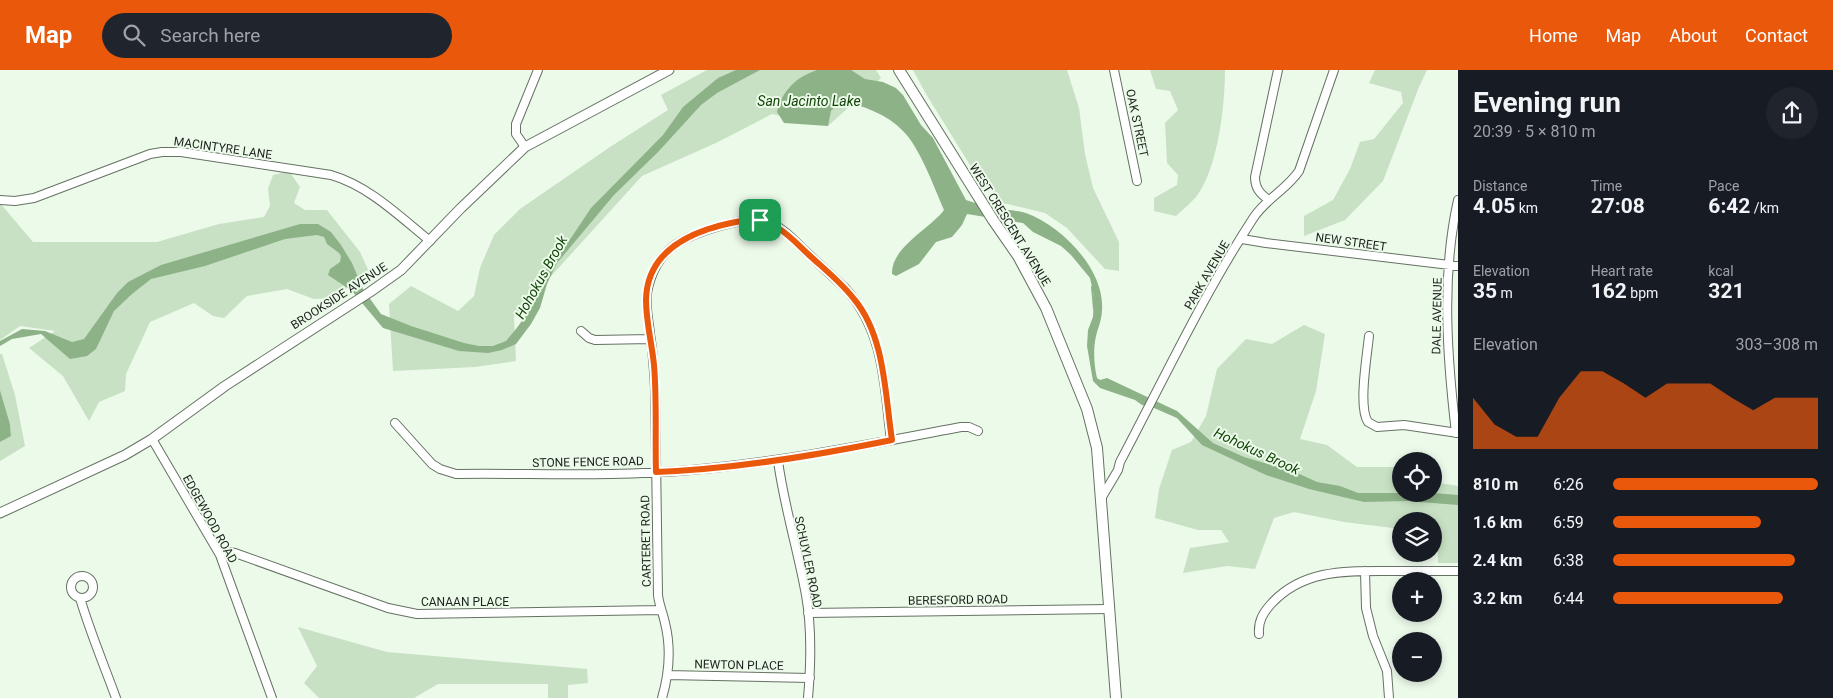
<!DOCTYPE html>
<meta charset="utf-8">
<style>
:root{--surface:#171b24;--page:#20242c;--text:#f1f3f6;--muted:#9ea1a6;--accent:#ea580c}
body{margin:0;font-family:Roboto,sans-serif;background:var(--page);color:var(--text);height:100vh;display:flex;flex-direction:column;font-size:19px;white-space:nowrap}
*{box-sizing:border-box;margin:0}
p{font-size:16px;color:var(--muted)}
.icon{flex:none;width:28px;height:28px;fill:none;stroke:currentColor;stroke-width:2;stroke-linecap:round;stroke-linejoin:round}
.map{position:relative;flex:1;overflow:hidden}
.panel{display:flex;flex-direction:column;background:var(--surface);width:375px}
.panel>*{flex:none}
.tools{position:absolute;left:1392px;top:382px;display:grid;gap:10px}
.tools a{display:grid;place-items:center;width:50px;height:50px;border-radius:50%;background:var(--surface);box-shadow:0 2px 8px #0003;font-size:25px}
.pin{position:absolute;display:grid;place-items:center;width:42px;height:42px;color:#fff;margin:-21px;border-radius:10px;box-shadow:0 2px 8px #0006}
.round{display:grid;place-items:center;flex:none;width:52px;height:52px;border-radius:26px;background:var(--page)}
.summary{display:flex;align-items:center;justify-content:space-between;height:85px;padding:0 15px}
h1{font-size:28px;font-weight:700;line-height:38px}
.figures{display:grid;grid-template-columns:repeat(3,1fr);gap:8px;height:85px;padding:5px 15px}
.figures div{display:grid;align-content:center}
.figures b{font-size:21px;font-weight:700}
.figures small{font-size:14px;font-weight:400}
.figures p{font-size:14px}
.chart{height:140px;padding:10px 15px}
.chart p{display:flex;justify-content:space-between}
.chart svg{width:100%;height:90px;margin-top:5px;fill:var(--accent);opacity:.7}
ul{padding:0 15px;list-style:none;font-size:16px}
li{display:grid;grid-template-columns:80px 60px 1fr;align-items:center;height:38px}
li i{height:12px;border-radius:6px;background:var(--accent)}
header{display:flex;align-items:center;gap:30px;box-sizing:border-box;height:70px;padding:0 25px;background:var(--accent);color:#fff}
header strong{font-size:24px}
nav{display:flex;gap:28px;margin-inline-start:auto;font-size:18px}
.search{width:350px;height:45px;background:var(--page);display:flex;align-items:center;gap:12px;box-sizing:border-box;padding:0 18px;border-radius:28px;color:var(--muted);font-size:19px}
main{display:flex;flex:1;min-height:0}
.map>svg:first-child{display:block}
.green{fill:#c8e1c4}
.water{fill:#8eb288}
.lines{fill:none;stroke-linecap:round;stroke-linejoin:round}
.stream{stroke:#8eb288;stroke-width:2}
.minor-casing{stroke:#657163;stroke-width:10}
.tertiary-casing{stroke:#657163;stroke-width:11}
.secondary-casing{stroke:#657163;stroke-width:12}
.minor{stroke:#fff;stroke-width:8}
.tertiary{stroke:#fff;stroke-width:9}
.secondary{stroke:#fff;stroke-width:10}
.route-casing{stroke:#fff;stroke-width:10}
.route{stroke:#ea580c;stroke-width:6}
.labels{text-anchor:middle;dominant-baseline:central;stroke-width:4;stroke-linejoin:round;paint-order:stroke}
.street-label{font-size:12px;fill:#1c211c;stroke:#ecfaea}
.water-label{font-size:14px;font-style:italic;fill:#124408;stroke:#ecfaea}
</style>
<header>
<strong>Map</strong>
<div class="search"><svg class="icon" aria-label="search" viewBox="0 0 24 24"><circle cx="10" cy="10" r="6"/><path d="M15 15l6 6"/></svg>Search here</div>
<nav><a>Home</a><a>Map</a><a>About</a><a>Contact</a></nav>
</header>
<main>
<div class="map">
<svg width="1458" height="628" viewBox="0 0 1458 628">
<rect width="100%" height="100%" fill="#ecfaea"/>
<!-- green -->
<path class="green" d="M707,0H876L881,8L828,56L772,44L718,72L642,106L514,247L516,291L475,297L393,301L389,234L411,216L458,241L474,226L480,198L494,165L520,139L610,77L668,40L661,25Z
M913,0H1067L1079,38L1085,84L1093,118L1119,172V201L1105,199L1067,158L1045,143L1003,133L970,95L926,24Z
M1150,0H1225C1225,35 1218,99 1196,127C1190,134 1182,140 1176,146L1154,141V128L1177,115L1178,105L1167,93L1165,53L1178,40L1170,21L1156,19Z
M1375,0H1427L1419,17L1383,111L1345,150L1304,166V146L1333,130L1350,99L1360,72L1374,69L1403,33L1401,22L1369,13Z
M289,101L300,117L294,133L305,140H327L360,182L371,206L345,219L333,228L314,229L287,219L247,226L224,248L213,246L194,233L150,252L126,304L125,321L99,332L89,351L63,306L29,278L55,261L20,256L0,270V133L33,172H157L219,154L264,147L270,136L268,119L273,105Z
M1304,255L1325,264L1316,321L1300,369L1327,375L1357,397H1401V424H1434V412L1458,416V493H1438L1437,462H1434V451H1401V459L1344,452L1294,442L1274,448L1255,499L1227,496L1183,503L1190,478L1229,472L1221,460H1198L1155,448L1159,419L1172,380L1191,372L1206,346L1217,299L1246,269L1272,274Z
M0,284H2L15,325L25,376L0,391V372L11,365L10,354L0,320Z
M298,557L387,582L587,599L588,613L568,615V628H548V614H438L414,628H319L304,613L317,596Z"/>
<!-- water -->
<path class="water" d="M736,0H760L717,23L701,35L659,81L614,125L557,193L547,214L540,238L531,254L516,274L502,280L488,283L459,281L383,258L352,221L328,205L330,199L340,192L341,186L339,183L327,174L324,167L317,165L285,169L205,196L151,209L132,224L114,241L96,279L87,286L70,289L41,264L12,269L0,276V271L22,259L45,261L72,272L84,269L117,223L128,212L161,195L300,154H318L331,162L341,175L352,193L363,219L381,244L411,256L464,273L479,276H493L506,271L516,259L527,244L550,191L571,168L591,138L663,65L683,37L718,8Z
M817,0H851L865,9L883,12L896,18L903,25L921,55L933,68L966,130C975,133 985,136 995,138C1005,140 1016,140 1026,143C1062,156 1105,200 1102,240C1102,249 1098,258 1096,266C1093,280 1094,295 1097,308L1100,310L1107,308L1177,341L1213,373L1244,387L1295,402L1317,412L1340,416L1358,423H1434L1458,425V435L1407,431L1364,432L1309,419L1266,405L1202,375L1177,348L1154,338L1142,335L1135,330L1100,318L1093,311L1087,276L1088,260L1093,247L1094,226L1090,208L1071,185L1061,176L1033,162L1023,153L967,144L962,155L952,167L936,172L919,194L896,206L892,204C891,177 930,159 944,140C935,119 919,76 903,61C887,44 863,36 841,30L831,41L828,56L784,53L777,42C782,21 796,7 817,0Z
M0,320L10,354L11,366L0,372Z"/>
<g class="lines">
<!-- stream -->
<path class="stream" d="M1092,217L1094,239"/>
<defs>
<path id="minor" d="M1114,0L1137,111
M525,77L516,64V54L538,0
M0,130L15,131L34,128L150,84L162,82H181L331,105C369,116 399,146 430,171
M1269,130C1260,124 1255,118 1255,107L1278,0
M1242,169L1266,173L1458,196
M581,261L589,268L595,270L651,269
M1369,266C1367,286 1358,337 1368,352L1377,357L1404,355L1458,363
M395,353L432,394L440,399L456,404C534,403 613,407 691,400C782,392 871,374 961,357H969L978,361
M1456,363C1447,286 1441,206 1458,130
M152,369L220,485L272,628
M778,391C784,436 798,480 806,525C812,559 811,594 808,628
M1102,427L1118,400L1120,392C1163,311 1203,225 1254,147C1266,129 1287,119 1299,101L1334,0
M220,485L229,482L235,483L388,538L417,544L661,540
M1365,501L1366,538L1373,566L1387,601L1389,628
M71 517a11 11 0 1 1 22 0a11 11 0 1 1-22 0Z
M80,528C90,562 104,595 116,628
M808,543L1109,539
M1259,564C1258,551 1263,543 1271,534C1303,499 1346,501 1389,501C1412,501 1435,501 1458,501
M667,605L810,608
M662,628C669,604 671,577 665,553C663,543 659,535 658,525L655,318C654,300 653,282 650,264C649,251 645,236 647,223C655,179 682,167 720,156C739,151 757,146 776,156C786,161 794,170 802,178C817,192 832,206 846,219C885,263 884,316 891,370"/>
<path id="tertiary" d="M0,443L125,385L152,369L225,316L370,222L401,200L461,138L525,77L669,0"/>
<path id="secondary" d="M899,0L993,150L1018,186L1046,238L1087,339L1097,378L1116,628"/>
</defs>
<!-- minor casing -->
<use href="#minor" class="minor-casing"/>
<!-- tertiary casing -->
<use href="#tertiary" class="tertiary-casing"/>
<!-- secondary casing -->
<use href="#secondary" class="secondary-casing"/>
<!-- minor -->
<use href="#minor" class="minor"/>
<!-- tertiary -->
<use href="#tertiary" class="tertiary"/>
<!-- secondary -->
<use href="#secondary" class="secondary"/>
</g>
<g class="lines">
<defs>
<path id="route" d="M747,150C776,150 788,165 808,184C823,198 841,212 854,229C885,266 885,324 892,370C813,386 735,399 656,402C655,367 657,330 654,295C652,274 646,252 646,230C647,175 702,157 747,150Z"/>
</defs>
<!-- route casing -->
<use href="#route" class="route-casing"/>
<!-- route -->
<use href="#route" class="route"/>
</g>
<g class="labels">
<!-- street labels -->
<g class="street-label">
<text transform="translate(1137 53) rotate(78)">OAK STREET</text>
<text transform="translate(223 78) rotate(8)">MACINTYRE LANE</text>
<text transform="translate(1010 155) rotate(58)">WEST CRESCENT AVENUE</text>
<text transform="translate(1351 172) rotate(8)">NEW STREET</text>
<text transform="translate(1207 205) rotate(-60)">PARK AVENUE</text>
<text transform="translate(339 226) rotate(-33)">BROOKSIDE AVENUE</text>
<text transform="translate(1437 246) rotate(-89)">DALE AVENUE</text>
<text transform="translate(588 392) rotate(-1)">STONE FENCE ROAD</text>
<text transform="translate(210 449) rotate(61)">EDGEWOOD ROAD</text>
<text transform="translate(646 471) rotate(-91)">CARTERET ROAD</text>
<text transform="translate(808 492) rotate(78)">SCHUYLER ROAD</text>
<text transform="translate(958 530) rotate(-1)">BERESFORD ROAD</text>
<text x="465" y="532">CANAAN PLACE</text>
<text transform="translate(739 595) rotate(1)">NEWTON PLACE</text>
</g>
<!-- water labels -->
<g class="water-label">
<text x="809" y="31">San Jacinto Lake</text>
<text transform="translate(541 207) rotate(-61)">Hohokus Brook</text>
<text transform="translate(1257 381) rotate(25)">Hohokus Brook</text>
</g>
</g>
</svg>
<div class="tools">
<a><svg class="icon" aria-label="locate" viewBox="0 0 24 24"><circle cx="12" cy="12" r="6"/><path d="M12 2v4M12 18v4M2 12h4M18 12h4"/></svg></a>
<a><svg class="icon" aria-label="layers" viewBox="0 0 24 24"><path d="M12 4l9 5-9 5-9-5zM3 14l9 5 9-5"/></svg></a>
<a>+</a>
<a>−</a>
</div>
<div class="pin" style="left:760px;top:150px;background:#1e9e55"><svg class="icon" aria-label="arrive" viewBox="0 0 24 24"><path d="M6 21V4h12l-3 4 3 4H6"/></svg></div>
</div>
<section class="panel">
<div class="summary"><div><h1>Evening run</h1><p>20:39 · 5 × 810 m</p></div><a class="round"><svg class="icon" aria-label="share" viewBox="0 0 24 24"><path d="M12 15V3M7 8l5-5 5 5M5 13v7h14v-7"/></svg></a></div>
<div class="figures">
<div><p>Distance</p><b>4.05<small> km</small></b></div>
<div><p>Time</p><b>27:08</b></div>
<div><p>Pace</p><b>6:42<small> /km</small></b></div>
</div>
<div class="figures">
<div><p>Elevation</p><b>35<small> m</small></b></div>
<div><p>Heart rate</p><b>162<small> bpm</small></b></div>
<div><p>kcal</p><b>321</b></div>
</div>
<div class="chart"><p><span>Elevation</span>303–308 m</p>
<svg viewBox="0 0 160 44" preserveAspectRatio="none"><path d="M0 44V19L10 32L20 38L30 38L40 19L50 6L60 6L70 12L80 19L90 12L100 12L110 12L120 19L130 25L140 19L150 19L160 19V44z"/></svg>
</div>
<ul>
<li><b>810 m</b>6:26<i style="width:100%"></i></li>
<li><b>1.6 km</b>6:59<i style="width:72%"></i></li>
<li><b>2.4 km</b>6:38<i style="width:89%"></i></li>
<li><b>3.2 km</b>6:44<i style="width:83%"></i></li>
</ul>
</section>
</main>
